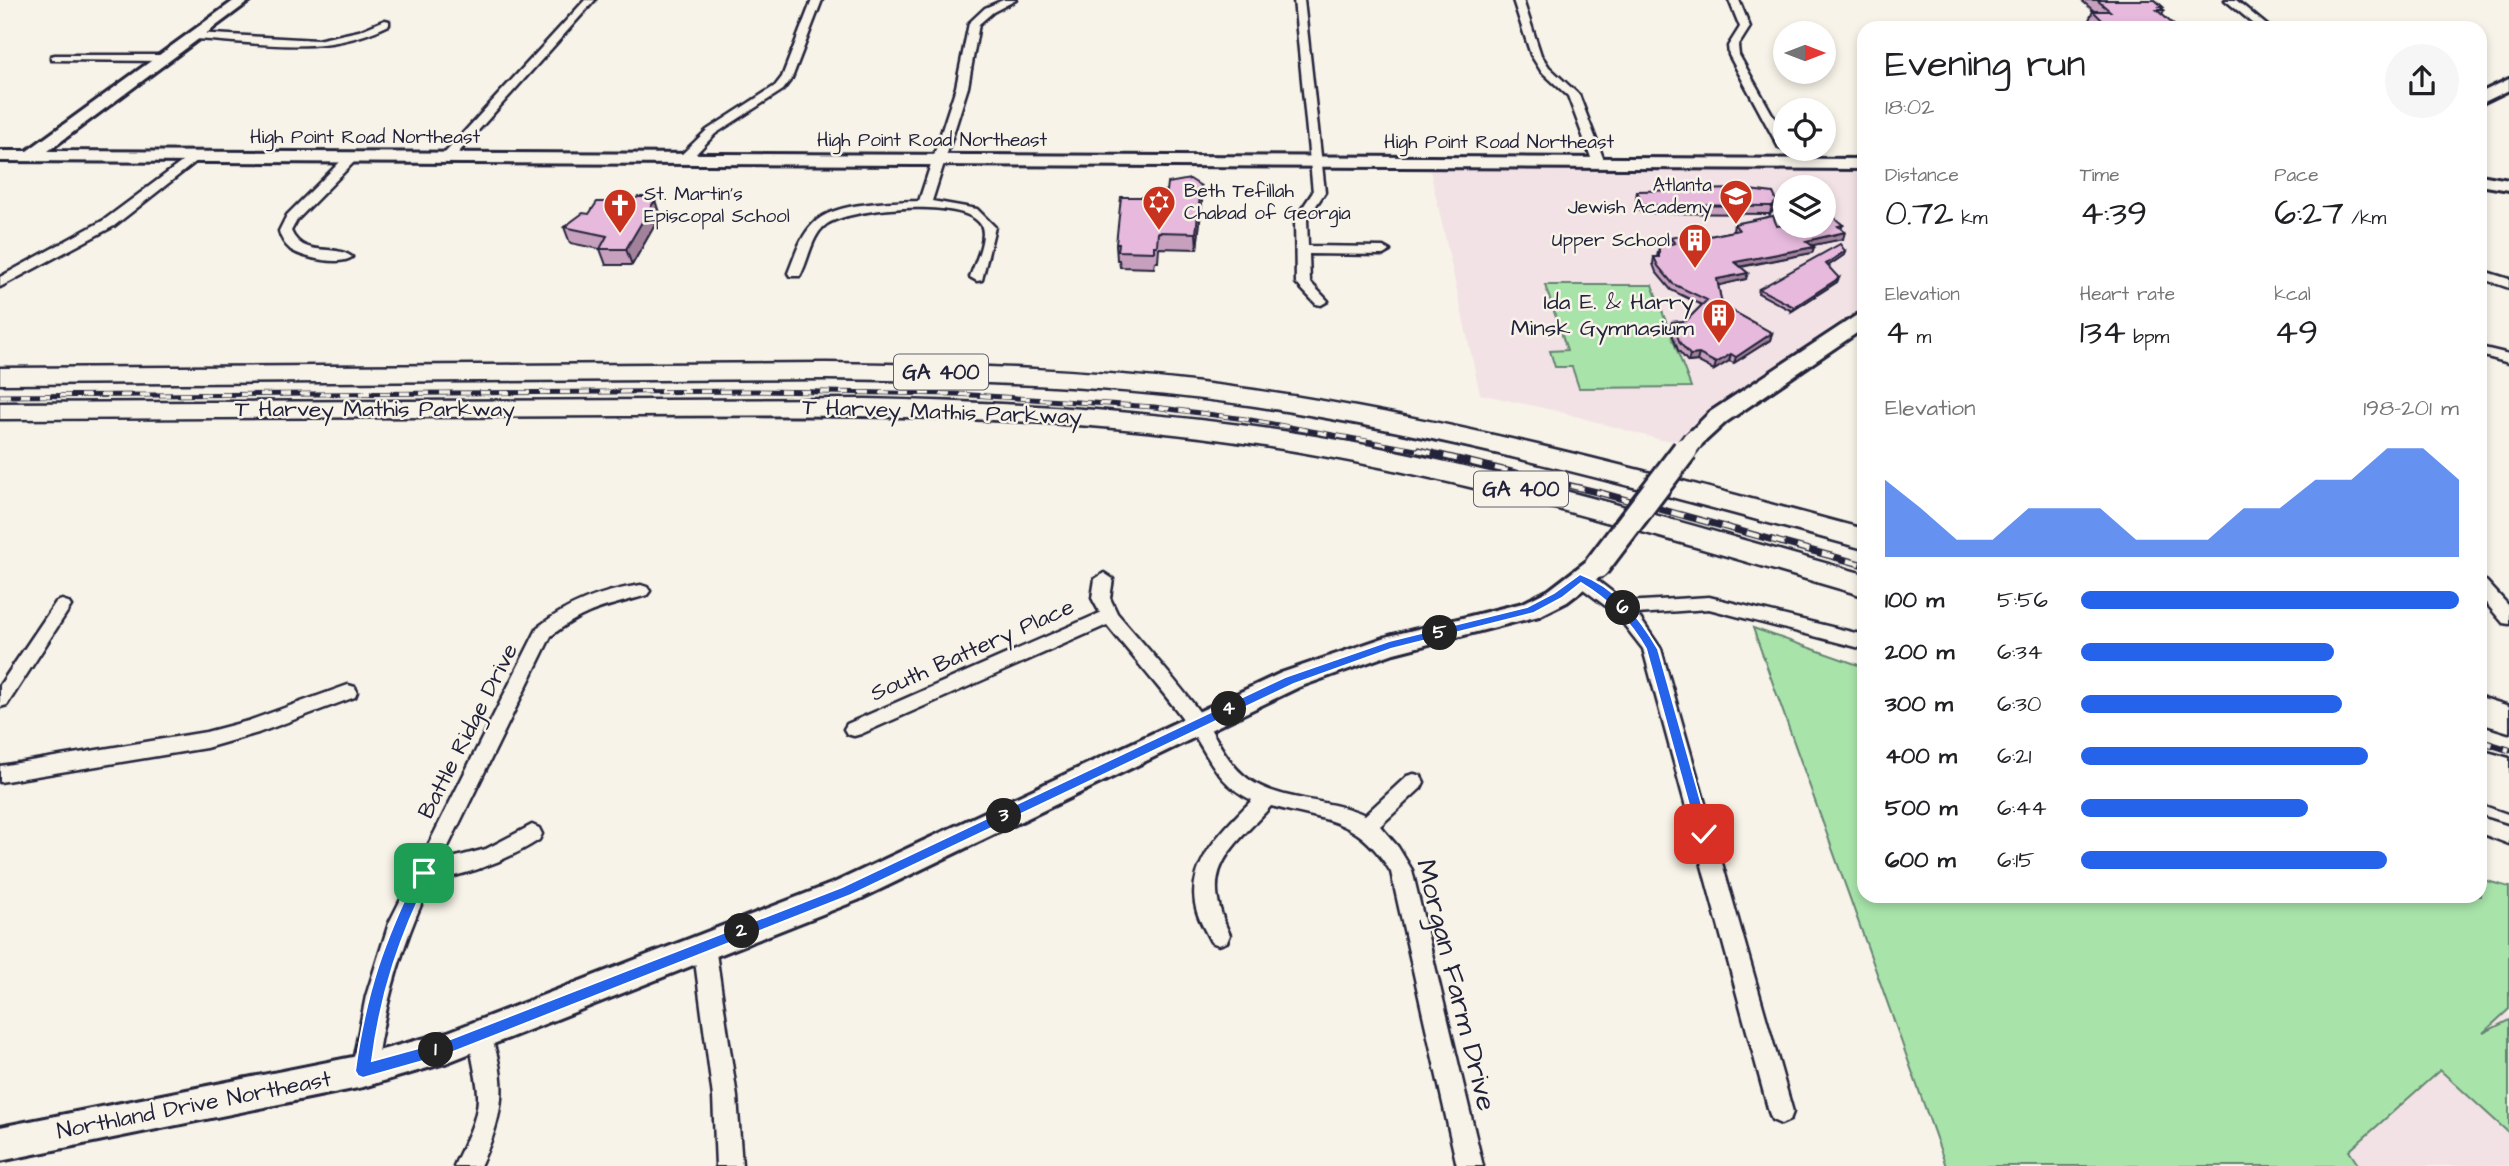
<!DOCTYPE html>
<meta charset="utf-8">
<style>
:root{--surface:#fff;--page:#f6f6f6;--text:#202124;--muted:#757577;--accent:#2563eb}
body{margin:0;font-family:"Architects Daughter",sans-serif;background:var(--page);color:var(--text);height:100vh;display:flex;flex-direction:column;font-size:26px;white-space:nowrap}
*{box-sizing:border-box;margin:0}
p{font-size:23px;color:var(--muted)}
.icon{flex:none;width:38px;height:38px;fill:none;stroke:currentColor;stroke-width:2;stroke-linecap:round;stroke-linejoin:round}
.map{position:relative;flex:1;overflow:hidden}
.details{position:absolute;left:1857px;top:21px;width:630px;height:882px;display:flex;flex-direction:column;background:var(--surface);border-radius:21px;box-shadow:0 4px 10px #0003}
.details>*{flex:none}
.needle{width:46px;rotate:90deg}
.buttons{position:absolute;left:1773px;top:21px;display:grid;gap:14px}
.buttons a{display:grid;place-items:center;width:63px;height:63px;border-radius:50%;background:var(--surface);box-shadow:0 4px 10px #0003;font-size:35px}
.pin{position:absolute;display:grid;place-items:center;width:60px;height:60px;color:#fff;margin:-30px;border-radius:14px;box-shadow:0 4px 10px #0006}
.km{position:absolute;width:35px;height:35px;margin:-18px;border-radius:50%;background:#222;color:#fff;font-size:19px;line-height:35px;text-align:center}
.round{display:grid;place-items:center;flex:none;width:74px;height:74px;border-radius:37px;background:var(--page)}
.headline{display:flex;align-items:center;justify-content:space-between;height:119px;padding:0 28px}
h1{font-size:38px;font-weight:600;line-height:52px}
.figures{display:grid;grid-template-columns:repeat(3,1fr);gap:10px;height:119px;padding:7px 28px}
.figures div{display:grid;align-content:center}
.figures b{font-size:35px;font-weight:600}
.figures small{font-size:19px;font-weight:400}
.figures p{font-size:19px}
.chart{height:196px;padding:14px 28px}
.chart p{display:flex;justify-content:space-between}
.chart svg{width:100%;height:126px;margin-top:7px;fill:var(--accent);opacity:.7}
ul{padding:0 28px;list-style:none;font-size:23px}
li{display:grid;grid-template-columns:112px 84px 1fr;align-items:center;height:52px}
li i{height:18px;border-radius:9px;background:var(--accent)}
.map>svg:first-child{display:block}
.built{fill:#f2e2e5;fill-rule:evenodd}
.green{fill:#a8e4aa;stroke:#658372;stroke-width:2}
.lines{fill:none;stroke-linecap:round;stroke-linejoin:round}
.street-casing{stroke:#22223b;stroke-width:5}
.secondary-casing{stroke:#22223b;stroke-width:6}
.highway-casing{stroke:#22223b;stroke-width:5}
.street{fill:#f7f3e8;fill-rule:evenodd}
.secondary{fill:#f7f3e8;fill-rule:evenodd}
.highway{fill:#f7f3e8;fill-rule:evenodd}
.rail-far1-casing{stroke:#22223b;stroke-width:5}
.rail-casing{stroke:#22223b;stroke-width:7}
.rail-far1{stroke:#f7f3e8;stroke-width:3.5;stroke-dasharray:10;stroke-linecap:butt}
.rail{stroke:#f7f3e8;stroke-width:4.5;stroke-dasharray:13;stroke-linecap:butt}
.secondary-bridge-far1-casing{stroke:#22223b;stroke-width:24;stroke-linecap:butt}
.secondary-bridge-casing{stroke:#22223b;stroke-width:30;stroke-linecap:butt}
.secondary-bridge-far1{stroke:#f7f3e8;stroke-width:20}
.secondary-bridge{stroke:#f7f3e8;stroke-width:24}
.wall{fill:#c7a0be;stroke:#22223b;stroke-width:2}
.shaded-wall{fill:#a2829b;stroke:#22223b;stroke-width:2}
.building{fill:#e7badd;stroke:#22223b;stroke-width:2}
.route{fill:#2563eb;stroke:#fff;stroke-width:2}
.labels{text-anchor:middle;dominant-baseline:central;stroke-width:5;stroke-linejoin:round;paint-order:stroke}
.far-street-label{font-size:19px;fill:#22223b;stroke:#f7f3e8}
.far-poi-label{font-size:19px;fill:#22223b;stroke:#f7f3e8;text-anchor:end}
.shield{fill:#f7f3e8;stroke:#62616f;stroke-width:2}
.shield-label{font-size:21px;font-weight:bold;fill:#22223b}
.poi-label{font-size:23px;fill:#22223b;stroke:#f7f3e8;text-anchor:end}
.street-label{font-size:23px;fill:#22223b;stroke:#f7f3e8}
.near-street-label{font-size:28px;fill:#22223b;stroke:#f7f3e8}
</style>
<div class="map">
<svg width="2509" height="1166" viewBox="0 0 2509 1166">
<rect width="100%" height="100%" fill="#f7f3e8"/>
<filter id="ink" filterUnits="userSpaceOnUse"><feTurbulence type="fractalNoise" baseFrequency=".0143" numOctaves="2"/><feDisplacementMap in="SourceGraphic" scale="14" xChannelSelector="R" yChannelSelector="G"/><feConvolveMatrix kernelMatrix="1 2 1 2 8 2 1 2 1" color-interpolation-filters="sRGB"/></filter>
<g filter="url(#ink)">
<!-- built -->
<path class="built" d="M1854,164L1864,172V307L1830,328L1693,440H1661L1557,411L1480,394L1430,170ZM1785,187H1824V226H1785Z
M2509,1010V1166H2359L2348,1151Z"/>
<!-- green -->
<path class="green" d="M1545,285H1652L1691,387L1579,388L1572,367H1555L1550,351L1567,350Z
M1753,628L1864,667V896H2480V879L2509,887V1009L2483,1033L2509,1020V1133L2440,1070L2349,1151L2359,1166H1946Z"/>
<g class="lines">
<defs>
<path id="street" d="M585,0H595L451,161H443V155Z
M812,0H822L792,78L783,90L715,134L688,162H680V156L707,130L775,86L782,77Z
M1003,0H1016L993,12L979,24L968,87L932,201L977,209L995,227L982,280L977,281L970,277C974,265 988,237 981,225C965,197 851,208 827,224C811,235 809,260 800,276H790L788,273C795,256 800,237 813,224C833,202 891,202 919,201L956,87L969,23L985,8Z
M1294,0H1304L1325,192L1307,219L1308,246L1383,247L1390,251L1383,255L1309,254L1310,282L1328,301L1321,305L1316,304L1296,283L1295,219L1313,192Z
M1513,0H1523L1541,55L1549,67L1579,95L1605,163L1603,166L1593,163L1568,96L1541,71L1531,55Z
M1729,0H1739L1750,27L1738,46L1739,55L1785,137V149H1790L1789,151L1779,148L1729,55L1728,46L1740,27Z
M2225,0H2236L2270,28H2259Z
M385,20L389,21V25C324,57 265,43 196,39L191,36L196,33L317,40L359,31Z
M55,55H165L170,58L165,61L51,60V56Z
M194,153L198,154V160L114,226L0,287V277L104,220Z
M351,154L357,158L355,161L297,220L291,231C303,259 334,243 352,257C340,266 304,258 291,250C285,245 281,239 279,231L287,215L347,155Z
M2480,270L2509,279V288L2480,278Z
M2480,347L2509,354V363L2480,355Z
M1580,572L1598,581L1625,602L1709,597L1864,635V649L1709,609L1637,614L1661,649L1793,1112L1790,1120L1781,1124L1772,1120L1769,1112L1643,649L1615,613L1574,582L1571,578Z
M1104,573L1113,579L1110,598L1117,613C1146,647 1177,681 1203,717C1219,741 1229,769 1256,784C1289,802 1330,799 1365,815L1407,776L1414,774L1421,776L1424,782L1421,788L1380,826L1398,847L1412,870L1483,1166H1457L1391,872C1358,817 1326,821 1271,806C1227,854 1199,869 1230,935L1227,942L1219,945L1211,942C1206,932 1200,922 1197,912C1183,866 1223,830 1252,800C1218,785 1208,755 1189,727C1164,692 1134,659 1107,625L861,734L854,736L847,734L844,729L847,724L1100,613L1092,598L1095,579Z
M2480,579L2486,581L2509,606V624L2503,623L2480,596Z
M641,585L647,587L650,591L647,595C607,607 586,608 551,636L441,861L486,849L532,825L539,828L542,834L539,840C506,861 470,874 432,881C402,942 385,1003 375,1071L371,1079L363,1082L355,1079L351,1071L366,996L389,923L538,627C569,603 602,591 641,585Z
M62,600L68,602L71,606L7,705L0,707V685L56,602Z
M348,685L355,687L357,692L355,697L258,733L206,748L0,782V766L206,732L248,721Z
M2480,817L2509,826V844L2480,833Z
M704,936L712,939L715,946L737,1097L742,1166H716L713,1097L693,946L696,939Z
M479,1024L487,1027C510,1079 504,1117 480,1166H454C464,1143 477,1123 478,1098C479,1078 465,1040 471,1027Z"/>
<path id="secondary" d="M235,0H251L48,151L1864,159V169L0,161V151H27Z
M2509,79V90L2480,104V93Z
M2480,175L2509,180V190L2480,185Z
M1864,313V328L1726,422L1701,445H1685L1682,440L1710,412L1857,315Z
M1597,558L1606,560L1609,566L1606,572L1567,602L1539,616L1394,653L1299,687L858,900L448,1062L363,1087L0,1161V1127L363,1055L448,1032L836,882L1281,673L1389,636L1523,603L1549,590L1588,560Z"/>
<path id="highway" d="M826,363C969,365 1113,369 1254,390C1461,420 1662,475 1864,529V549C1663,494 1461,438 1255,406C1113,385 969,381 826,379L0,384V368Z
M865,399C1035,403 1204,414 1371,446C1538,479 1700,528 1864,574V596C1654,535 1447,471 1230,441C1029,413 827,415 625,416C417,417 208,418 0,419V403Z
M2480,697L2509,706V732L2480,723Z
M2480,750L2509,758V812L2480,802Z"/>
</defs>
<!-- street casing -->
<use href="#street" class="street-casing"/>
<!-- secondary casing -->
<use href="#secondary" class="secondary-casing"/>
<!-- highway casing -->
<use href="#highway" class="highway-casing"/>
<!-- street -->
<use href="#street" class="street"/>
<!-- secondary -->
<use href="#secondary" class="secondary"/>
<!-- highway -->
<use href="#highway" class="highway"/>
<defs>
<path id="rail-far1" d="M0,396L757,391L956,394L1154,407L1245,419L1427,452"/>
<path id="rail" d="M1419,450L1601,493L1864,565
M2480,741L2509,750"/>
</defs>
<!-- rail-far1 casing -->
<use href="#rail-far1" class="rail-far1-casing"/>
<!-- rail casing -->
<use href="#rail" class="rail-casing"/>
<!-- rail-far1 -->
<use href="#rail-far1" class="rail-far1"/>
<!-- rail -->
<use href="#rail" class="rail"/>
<defs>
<path id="secondary-bridge-far1" d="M1684,452L1693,440"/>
<path id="secondary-bridge" d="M1597,566L1685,450"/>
</defs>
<!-- secondary-bridge-far1 casing -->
<use href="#secondary-bridge-far1" class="secondary-bridge-far1-casing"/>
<!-- secondary-bridge casing -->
<use href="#secondary-bridge" class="secondary-bridge-casing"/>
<!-- secondary-bridge-far1 -->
<use href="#secondary-bridge-far1" class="secondary-bridge-far1"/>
<!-- secondary-bridge -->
<use href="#secondary-bridge" class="secondary-bridge"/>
</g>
<!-- wall -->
<path class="wall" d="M2081,0H2155L2163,7L2162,9L2164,10L2162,15L2177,28H2095L2088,22L2093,11H2094Z
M1637,191L1773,193L1775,209L1770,214L1641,213L1636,199Z
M1160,197L1202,202L1197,249L1159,248L1158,262H1155L1154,268L1120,267L1119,260H1117L1116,244Z
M654,200L660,216L632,265H606L600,249L570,243L564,227L589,214L631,202Z
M1734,224L1777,226L1843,225L1841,229L1843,239L1812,245L1814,247L1812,253L1741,267L1746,279L1718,285L1722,305L1772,333L1770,340L1734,363L1729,361L1714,370L1697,361L1688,362L1678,350L1670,328L1672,322L1686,321L1702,305L1671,290L1656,272L1653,264L1654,257H1657L1659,247L1668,245L1670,238L1710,236L1733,231Z
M1844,255L1828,266L1837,282L1792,311L1758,293L1759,289Z"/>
<!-- shaded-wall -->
<path class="shaded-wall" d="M1201,186L1202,202L1197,249L1196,233Z
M653,197L654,202L655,200L660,216L632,265L626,249Z
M1777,201L1775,209L1770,214L1772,206Z
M1845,232L1843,239L1804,247L1806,241Z
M1814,247L1812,253L1733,268L1735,262Z
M1845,251L1844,255L1825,268L1826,264Z
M1748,273L1746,279L1716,286L1717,279Z
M1839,278L1837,282L1792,311L1794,307Z
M1772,333L1770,340L1734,363L1736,357Z
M1699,354L1697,361L1688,362L1690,355Z
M1731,354L1729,361L1714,370L1716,363Z"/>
<!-- building -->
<path class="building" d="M2097,0H2155L2163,7H2160L2164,10H2157L2177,28H2110L2093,11H2110Z
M1190,179L1201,186L1196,233L1158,232L1157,246H1154V252L1118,251L1119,244H1116L1121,197H1160V191H1167L1168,183Z
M1741,189L1773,193L1777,201L1772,206L1643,205L1637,191Z
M638,197H653L651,200H655L626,249H600L607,236L564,227L583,213L589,214L597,202H631Z
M1831,215L1843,225L1838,226L1845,232L1806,241L1814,247L1735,262L1748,273L1717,279L1722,305L1772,333L1736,357L1731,354L1716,363L1699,354L1690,355L1680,343L1672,322L1686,321L1707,300L1673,284L1658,266L1654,257H1659V247L1675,243L1670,238L1704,231L1710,236L1739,230L1734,224L1773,216L1777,226L1785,225V226H1824V217Z
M1840,244L1845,251L1826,264L1839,278L1794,307L1759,289Z"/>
</g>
<!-- route -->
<path class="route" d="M1580,574C1616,587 1640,618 1658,649L1710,834L1708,838L1704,840L1697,834L1646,649C1630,620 1609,600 1581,583L1562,598L1534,613L1391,649L1294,684L851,895L448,1054L363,1078L358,1076L355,1071C366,991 384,941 419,869H429L431,873C400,936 381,991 372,1061L448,1040L842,887L1285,677L1389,641L1527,607L1554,593Z"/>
<!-- icons -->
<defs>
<symbol id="school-pin" viewBox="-11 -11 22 30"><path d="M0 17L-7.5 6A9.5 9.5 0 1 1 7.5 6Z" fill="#c8321e" stroke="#f7f3e8"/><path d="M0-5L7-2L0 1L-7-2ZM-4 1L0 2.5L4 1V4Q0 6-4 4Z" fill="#fff"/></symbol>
<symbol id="synagogue-pin" viewBox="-11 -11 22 30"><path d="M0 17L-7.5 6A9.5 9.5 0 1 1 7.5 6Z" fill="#c8321e" stroke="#f7f3e8"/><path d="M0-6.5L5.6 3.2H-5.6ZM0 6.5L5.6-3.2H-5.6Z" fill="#fff"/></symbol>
<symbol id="church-pin" viewBox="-11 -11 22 30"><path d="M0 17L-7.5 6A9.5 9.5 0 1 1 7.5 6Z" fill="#c8321e" stroke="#f7f3e8"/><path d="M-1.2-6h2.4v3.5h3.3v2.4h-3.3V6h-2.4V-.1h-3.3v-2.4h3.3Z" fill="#fff"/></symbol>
<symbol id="building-pin" viewBox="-11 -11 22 30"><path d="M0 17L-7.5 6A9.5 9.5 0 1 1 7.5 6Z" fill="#c8321e" stroke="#f7f3e8"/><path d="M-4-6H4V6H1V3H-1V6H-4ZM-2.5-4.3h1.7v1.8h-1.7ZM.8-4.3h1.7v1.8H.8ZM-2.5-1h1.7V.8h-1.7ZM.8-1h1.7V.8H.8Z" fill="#fff"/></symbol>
</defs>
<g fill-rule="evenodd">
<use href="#school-pin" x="1717" y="177" width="38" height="52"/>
<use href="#synagogue-pin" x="1140" y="183" width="38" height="52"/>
<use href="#church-pin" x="601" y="186" width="38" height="52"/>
<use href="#building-pin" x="1676" y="221" width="38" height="52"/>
<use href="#building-pin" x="1700" y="296" width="38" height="52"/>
</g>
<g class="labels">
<!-- far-street labels -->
<g class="far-street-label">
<text x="365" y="137">High Point Road Northeast</text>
<text x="932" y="140">High Point Road Northeast</text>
<text x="1499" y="142">High Point Road Northeast</text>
</g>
<!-- far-poi labels -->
<g class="far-poi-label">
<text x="1712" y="185">Atlanta<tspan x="1712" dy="22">Jewish Academy</tspan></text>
<text x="1184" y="191" text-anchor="start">Beth Tefillah<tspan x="1184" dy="22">Chabad of Georgia</tspan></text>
<text x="644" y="194" text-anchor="start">St. Martin's<tspan x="644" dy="22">Episcopal School</tspan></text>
<text x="1670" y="240">Upper School</text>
</g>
<!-- shield labels -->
<g class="shield">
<rect x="894" y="354.5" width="94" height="35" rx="5"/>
<rect x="1474" y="471.5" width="94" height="35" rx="5"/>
</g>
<g class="shield-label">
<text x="941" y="372">GA 400</text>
<text x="1521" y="489">GA 400</text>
</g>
<!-- poi labels -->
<g class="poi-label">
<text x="1694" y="302">Ida E. &amp; Harry<tspan x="1694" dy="26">Minsk Gymnasium</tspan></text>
</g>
<!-- street labels -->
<g class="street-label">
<text x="375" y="409">T Harvey Mathis Parkway</text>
<text transform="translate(942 412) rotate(2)">T Harvey Mathis Parkway</text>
<text transform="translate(972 650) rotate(-24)">South Battery Place</text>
<text transform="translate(468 731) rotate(-63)">Battle Ridge Drive</text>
<text transform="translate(194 1105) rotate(-11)">Northland Drive Northeast</text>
</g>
<!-- near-street labels -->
<g class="near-street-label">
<text transform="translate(1456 985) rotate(76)">Morgan Farm Drive</text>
</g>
</g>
</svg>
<div class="buttons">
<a><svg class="needle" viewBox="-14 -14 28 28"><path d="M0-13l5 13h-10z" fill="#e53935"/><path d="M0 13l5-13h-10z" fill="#757577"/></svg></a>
<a><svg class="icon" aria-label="locate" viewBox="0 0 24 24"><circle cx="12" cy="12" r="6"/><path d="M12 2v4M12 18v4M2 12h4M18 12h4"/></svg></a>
<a><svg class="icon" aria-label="layers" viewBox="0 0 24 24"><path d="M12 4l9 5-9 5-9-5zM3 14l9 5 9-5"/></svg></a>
</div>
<div class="pin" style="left:424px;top:873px;background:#1e9e55"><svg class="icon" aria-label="arrive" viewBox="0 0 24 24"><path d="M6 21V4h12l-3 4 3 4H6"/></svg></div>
<div class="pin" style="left:1704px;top:834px;background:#d93025"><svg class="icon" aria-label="check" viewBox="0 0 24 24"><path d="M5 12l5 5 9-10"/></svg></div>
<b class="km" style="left:436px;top:1050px">1</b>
<b class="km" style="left:742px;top:931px">2</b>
<b class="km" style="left:1004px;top:816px">3</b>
<b class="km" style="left:1229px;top:709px">4</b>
<b class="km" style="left:1440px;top:633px">5</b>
<b class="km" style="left:1623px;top:608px">6</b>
<section class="details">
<div class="headline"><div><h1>Evening run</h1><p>18:02</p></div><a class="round"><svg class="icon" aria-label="share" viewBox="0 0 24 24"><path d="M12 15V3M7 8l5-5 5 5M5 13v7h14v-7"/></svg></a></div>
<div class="figures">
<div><p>Distance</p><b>0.72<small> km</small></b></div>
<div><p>Time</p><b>4:39</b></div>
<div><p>Pace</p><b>6:27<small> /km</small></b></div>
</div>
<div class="figures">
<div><p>Elevation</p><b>4<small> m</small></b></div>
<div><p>Heart rate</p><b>134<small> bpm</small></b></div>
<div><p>kcal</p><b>49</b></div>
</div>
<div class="chart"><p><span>Elevation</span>198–201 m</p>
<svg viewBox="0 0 160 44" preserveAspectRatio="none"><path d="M0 44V17L10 27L20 38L30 38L40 27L50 27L60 27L70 38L80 38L90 38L100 27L110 27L120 17L130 17L140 6L150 6L160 17V44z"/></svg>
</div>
<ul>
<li><b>100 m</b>5:56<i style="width:100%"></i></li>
<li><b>200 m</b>6:34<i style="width:67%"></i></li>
<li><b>300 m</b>6:30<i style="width:69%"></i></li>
<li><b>400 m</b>6:21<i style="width:76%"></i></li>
<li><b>500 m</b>6:44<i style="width:60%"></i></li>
<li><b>600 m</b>6:15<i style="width:81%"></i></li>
</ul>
</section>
</div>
